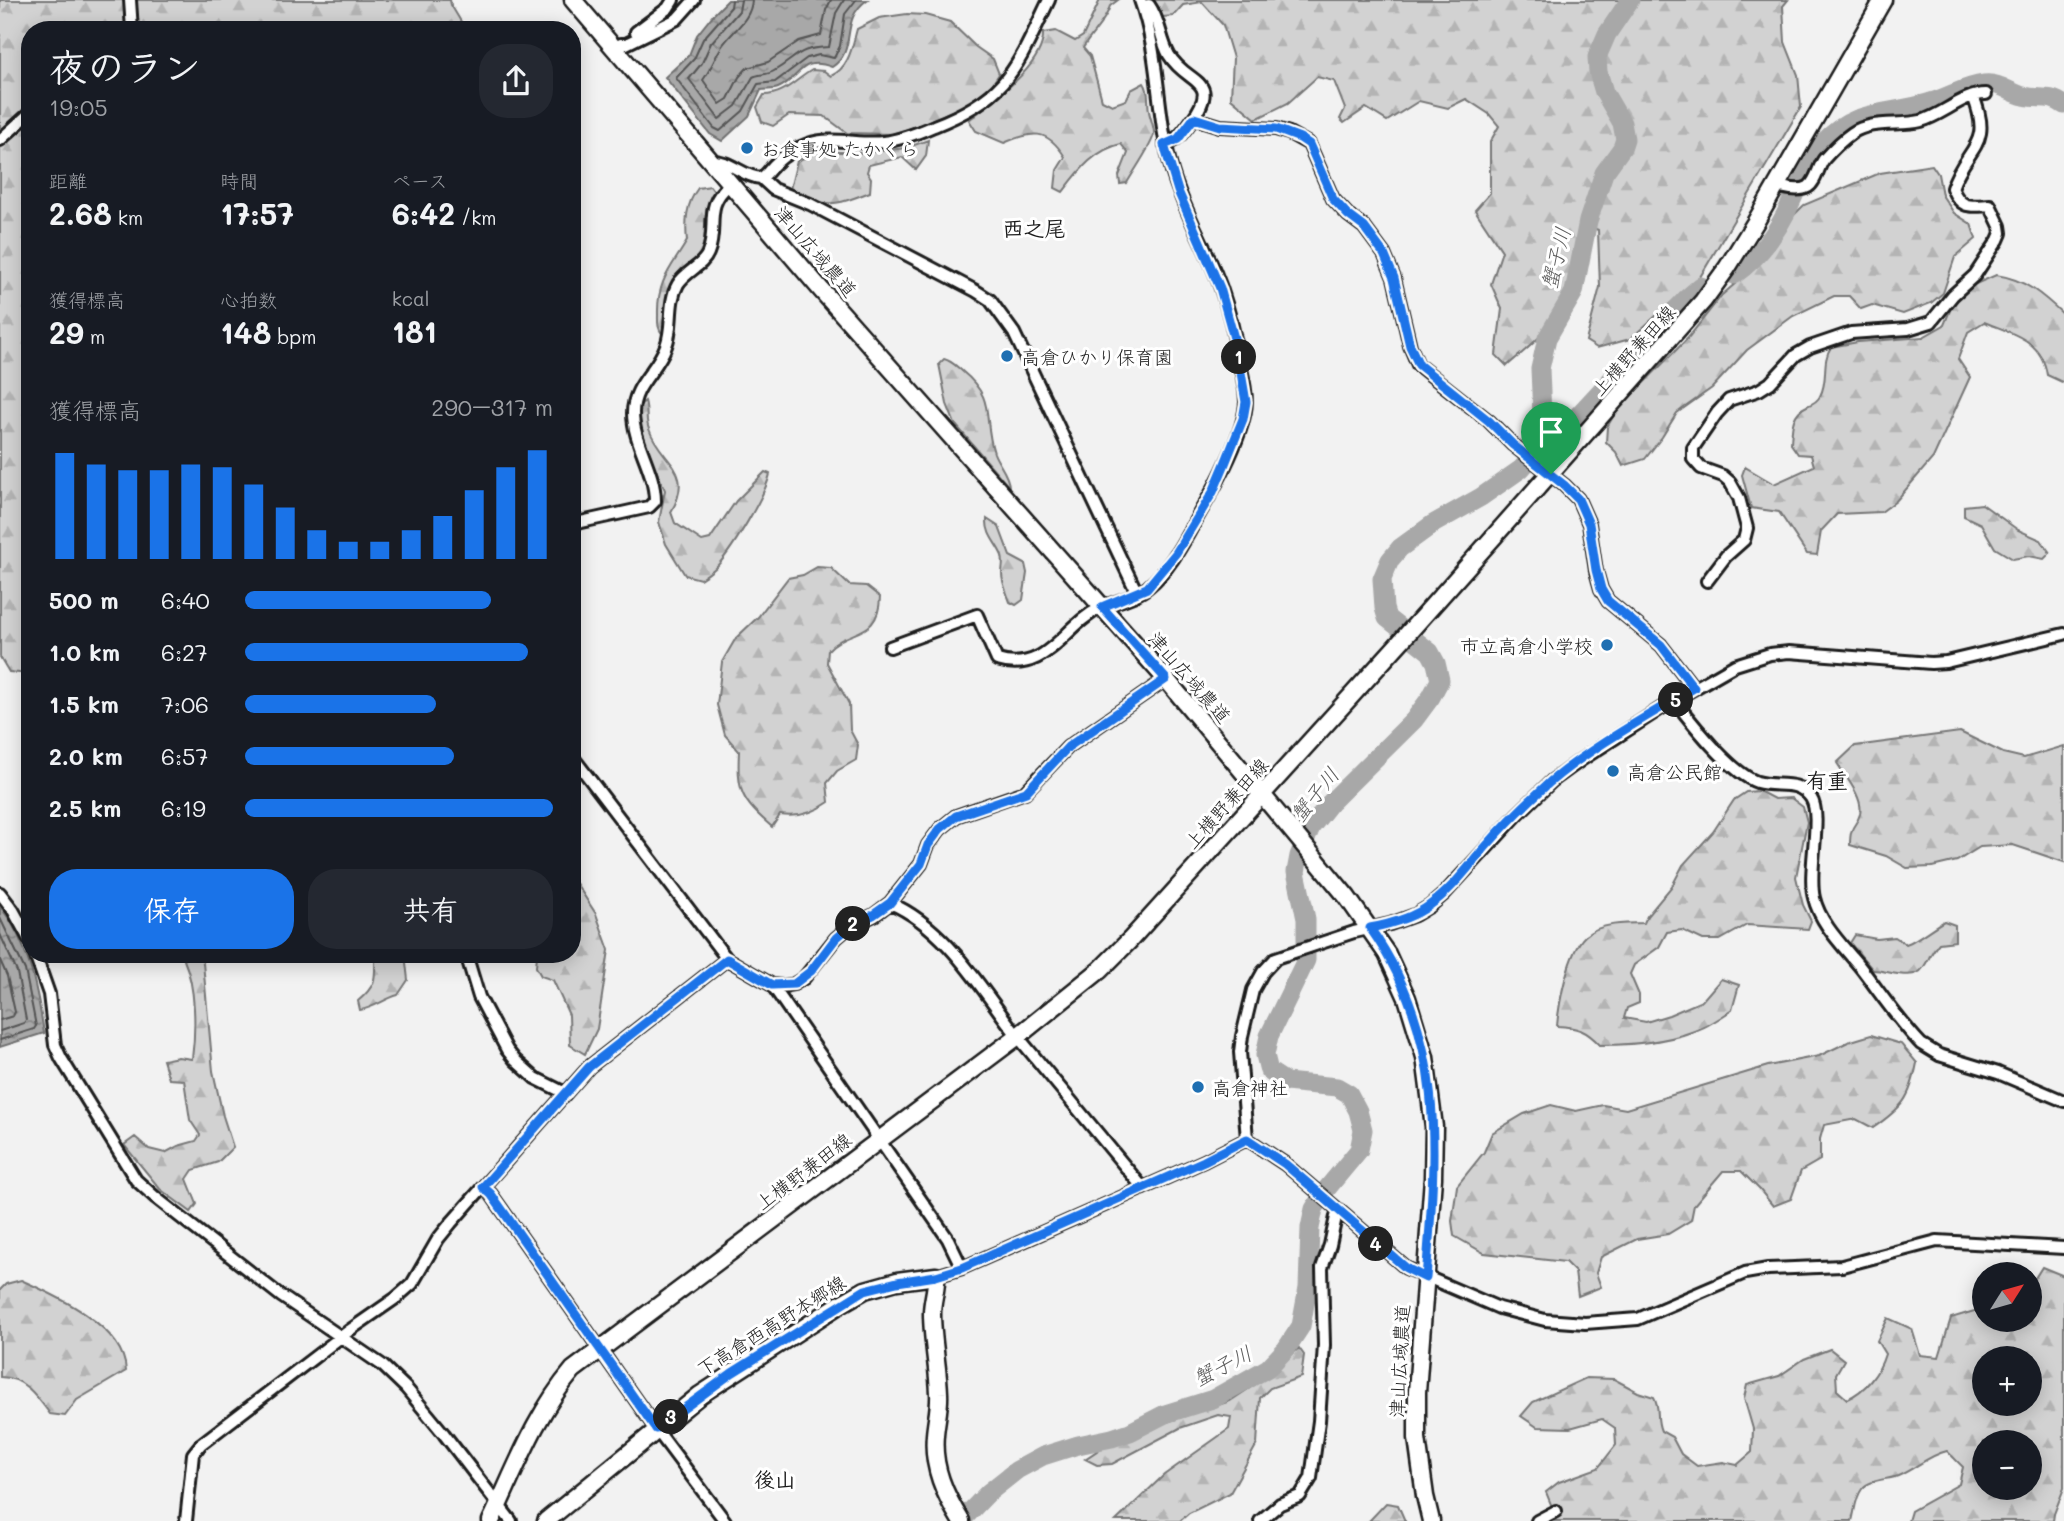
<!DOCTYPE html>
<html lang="ja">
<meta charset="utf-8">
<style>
:root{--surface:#171b24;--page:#242831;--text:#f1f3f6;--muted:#9ea1a6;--accent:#1a73e8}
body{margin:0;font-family:Mali,"Klee One",sans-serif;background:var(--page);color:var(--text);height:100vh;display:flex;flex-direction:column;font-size:26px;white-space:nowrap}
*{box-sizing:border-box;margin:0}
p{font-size:23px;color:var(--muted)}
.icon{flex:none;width:38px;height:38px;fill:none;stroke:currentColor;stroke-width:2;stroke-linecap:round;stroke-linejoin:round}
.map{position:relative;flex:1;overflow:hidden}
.sheet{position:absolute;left:21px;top:21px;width:560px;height:942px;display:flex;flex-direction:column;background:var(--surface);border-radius:28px;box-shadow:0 4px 18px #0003}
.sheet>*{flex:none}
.needle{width:46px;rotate:53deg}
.controls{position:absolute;left:1972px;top:1262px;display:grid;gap:14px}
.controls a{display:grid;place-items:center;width:70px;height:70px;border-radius:50%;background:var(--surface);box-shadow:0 4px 18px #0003;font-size:35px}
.pin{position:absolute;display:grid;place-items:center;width:60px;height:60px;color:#fff;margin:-72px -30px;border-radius:50% 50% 50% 0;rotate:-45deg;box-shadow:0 0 7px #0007}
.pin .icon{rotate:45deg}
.km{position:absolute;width:35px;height:35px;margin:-18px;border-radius:50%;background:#222;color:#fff;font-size:19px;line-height:35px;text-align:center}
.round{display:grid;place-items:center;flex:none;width:74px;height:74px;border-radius:28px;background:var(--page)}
.head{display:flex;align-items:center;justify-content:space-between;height:119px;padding:0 28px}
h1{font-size:38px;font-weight:700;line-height:52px}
.figures{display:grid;grid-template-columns:repeat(3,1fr);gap:10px;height:119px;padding:7px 28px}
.figures div{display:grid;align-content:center}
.figures b{font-size:30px;font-weight:700}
.figures small{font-size:19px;font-weight:400}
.figures p{font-size:19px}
.chart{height:196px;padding:14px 28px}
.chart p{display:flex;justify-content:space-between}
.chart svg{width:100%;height:126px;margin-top:7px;stroke:var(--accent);stroke-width:6}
.button{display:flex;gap:14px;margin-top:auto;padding:14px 28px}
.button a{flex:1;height:80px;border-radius:28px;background:var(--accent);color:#fff;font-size:28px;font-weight:700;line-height:80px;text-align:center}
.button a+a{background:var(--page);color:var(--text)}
ul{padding:0 28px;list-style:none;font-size:23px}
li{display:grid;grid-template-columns:112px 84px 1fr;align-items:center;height:52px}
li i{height:18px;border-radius:9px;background:var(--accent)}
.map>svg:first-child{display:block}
.forest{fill:url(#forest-firs);stroke:#777;stroke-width:2;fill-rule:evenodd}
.water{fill:url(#water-ripples);stroke:#707070;stroke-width:2}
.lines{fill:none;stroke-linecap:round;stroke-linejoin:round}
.shore{stroke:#545454;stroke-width:2}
.river{stroke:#a8a8a8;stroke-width:19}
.street-casing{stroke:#1c1c1c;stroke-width:16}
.secondary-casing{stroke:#1c1c1c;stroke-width:21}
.street{stroke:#fff;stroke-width:10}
.secondary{stroke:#fff;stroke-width:16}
.route-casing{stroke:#fff;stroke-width:14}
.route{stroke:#1a73e8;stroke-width:9}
.poi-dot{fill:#1f6fb2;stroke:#fff;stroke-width:2.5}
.labels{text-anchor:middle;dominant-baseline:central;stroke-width:6;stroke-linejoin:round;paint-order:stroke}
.poi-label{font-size:19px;fill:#1c1c1c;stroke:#fff;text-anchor:start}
.street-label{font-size:19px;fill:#1c1c1c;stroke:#fff}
.neighbourhood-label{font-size:21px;font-weight:bold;fill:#1c1c1c;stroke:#fff}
.water-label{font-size:21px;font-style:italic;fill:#5b5b5b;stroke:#fff}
</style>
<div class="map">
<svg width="2064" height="1521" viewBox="0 0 2064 1521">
<defs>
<pattern id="forest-firs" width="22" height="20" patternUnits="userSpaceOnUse" patternTransform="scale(1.75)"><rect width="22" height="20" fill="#d2d2d2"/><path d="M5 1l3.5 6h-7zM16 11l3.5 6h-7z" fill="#b4b4b4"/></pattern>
<pattern id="water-ripples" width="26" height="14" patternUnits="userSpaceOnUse" patternTransform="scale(1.75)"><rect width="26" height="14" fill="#a8a8a8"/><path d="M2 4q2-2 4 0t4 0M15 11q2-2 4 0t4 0" fill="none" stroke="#888"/></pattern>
</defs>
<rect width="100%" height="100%" fill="#f2f2f2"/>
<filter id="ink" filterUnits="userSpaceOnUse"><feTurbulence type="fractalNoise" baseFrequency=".0143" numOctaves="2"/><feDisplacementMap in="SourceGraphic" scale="14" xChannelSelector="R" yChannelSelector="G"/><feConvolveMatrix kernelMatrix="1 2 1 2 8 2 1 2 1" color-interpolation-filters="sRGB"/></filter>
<g filter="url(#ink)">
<!-- forest -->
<path class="forest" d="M0,0H450L451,5L466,30H30V674L9,672L0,657Z
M1100,0H1118L1110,6C1106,21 1092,33 1083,48L1090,56L1102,100L1112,105L1126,100L1131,90L1144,83C1150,91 1147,101 1149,111C1150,118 1154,126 1154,133C1155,141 1133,172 1127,183L1120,184L1119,176L1128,153L1121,144C1094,150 1079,171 1063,192L1055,188L1057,170L1065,157C1047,128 1032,131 1004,143L976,131L969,120C991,102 1045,65 1043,33L1056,31L1075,41L1083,36Z
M1152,0H1788L1783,6L1785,42L1798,75L1801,107L1700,277L1630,339L1597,348L1586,341L1600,287L1598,230L1581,223C1574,261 1569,300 1544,332C1534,344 1519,355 1507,366L1496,355L1502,309L1491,284L1502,251L1475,210L1490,193V142L1499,126L1489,114L1466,99L1448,108L1419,101L1387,121L1366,108L1344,123L1340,119L1345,109L1334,81L1317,77L1288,103L1256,119L1231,98L1233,58L1223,25L1202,2L1183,5L1173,16L1163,17Z
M907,14L925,15L950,22L976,47L993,59L999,74L987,92L961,107L918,126L892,134L847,133L824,116L789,115L773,126L762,122L757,107L764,95C784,95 795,80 812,70L824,71L831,76C849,68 852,47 857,29L879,18Z
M928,140L926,156L916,170L902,157L869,165L867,172L871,178L870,192C831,207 828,208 790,189L797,161L819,151L863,153L906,148Z
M1932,165L1938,174L1942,195L1954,213L1971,224L1976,239L1955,257L1943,293L1931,303L1903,314L1872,305L1861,309L1849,296H1834L1793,316L1747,350L1712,388L1677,413L1662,437L1645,459L1623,466L1616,452L1606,442L1607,427L1617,410L1688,338L1722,295L1750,271L1772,248L1793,216L1804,205L1880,173Z
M710,186L715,193L706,209L704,242L700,255L683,271L672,285L667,301V329L663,335C657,328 658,322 658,314C657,280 672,267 687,241C685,222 686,204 698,188Z
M1996,275C2025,279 2043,295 2064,315V383L2047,375C2042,340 2014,334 1984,322L1968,332L1958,359L1970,377L1933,458L1896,501L1881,512L1837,514L1821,531L1817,555L1807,554L1779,512L1751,508L1742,475L1745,467L1774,484L1814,466L1811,455L1798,454L1791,444C1792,429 1791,413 1807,406C1812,404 1818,401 1820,396C1829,380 1821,362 1831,347L1858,342L1923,337L1944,325L1953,303L1971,286Z
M944,359C952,361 956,366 962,371C997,400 982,416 994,453C998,464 1009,475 1009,487L955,424L947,404L939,364Z
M645,401C648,410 645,420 649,429C661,463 696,469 671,512L675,523L702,541L710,539L736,501L765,472L770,474C765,496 733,548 718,565C713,571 706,575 700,579L685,575L666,544L659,522L665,490L644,443L637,418L639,406Z
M1982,504L2018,530L2041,540L2050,553L2044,559L2029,556L2013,559L1995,548L1981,524L1964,516V506Z
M987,519L999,527L1010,556L1025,564L1027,573L1023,600L1016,605L1010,602C1007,593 1002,583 1002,574C1002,567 1004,563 1002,556C997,543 986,536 987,519Z
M817,567L831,568L849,585L866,586L880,597C879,640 849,627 828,650L827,663L849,704L850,730L858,745L856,760L837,771L827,783L829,802C814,813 799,818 780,815L772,827C741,800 737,792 739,751L725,735L717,705L722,662L736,638L758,617L788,578L803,575Z
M1960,732L2003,753L2024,758L2064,746V862L2013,845L1980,847L1957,861L1932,867L1907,868L1886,856L1850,845C1850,823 1856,828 1860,814C1864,798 1845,776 1837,763L1855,746Z
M1759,791L1774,799L1791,798L1803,807L1807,822L1796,877L1803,905L1811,921L1808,929L1747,925L1720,940H1703L1682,930L1667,932L1659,947L1634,965L1630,974L1639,995V1003L1627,1008L1624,1018L1646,1022L1669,1015L1702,1001L1721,979L1739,985L1732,1010C1723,1016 1713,1023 1704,1027C1672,1042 1634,1045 1600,1045C1586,1030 1577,1027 1557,1026C1559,1003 1568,952 1585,936C1600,923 1626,923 1644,923L1647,916L1672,886L1683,865L1713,832L1734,800L1746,792Z
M572,877L596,914L609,950L597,1029L585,1054L570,1045L569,1015L553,980L541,976L536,967L537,954H572Z
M1944,921L1955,925V941L1939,943C1932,951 1929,959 1923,968C1914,982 1887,970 1873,970L1850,943L1855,935L1877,939L1895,937L1906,944C1916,941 1933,927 1944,921Z
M189,954H200L203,963L213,1071L223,1116L233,1147L218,1162L193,1170L187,1179L197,1204L191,1212L160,1189L124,1145L135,1137L149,1149L165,1153L178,1146L196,1141L200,1135L190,1120L184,1080L169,1079L163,1060L178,1057L192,1059C196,1029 196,987 184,960Z
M375,954H405L408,980L398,995C384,999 374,1008 360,1010L358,1001C378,984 375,978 375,954Z
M1871,1035L1901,1044L1917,1063C1910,1099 1903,1107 1873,1128L1856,1119L1824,1125L1820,1139V1160L1801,1171L1791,1199L1773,1206L1760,1190L1741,1171H1723L1694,1205L1691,1220L1668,1234L1637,1239L1601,1257L1596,1273L1601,1287L1578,1296L1575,1272L1565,1262L1484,1253L1454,1236L1452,1221L1457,1186L1484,1152L1492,1133L1524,1114L1551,1105L1576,1111L1603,1105L1626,1109L1768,1066L1819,1056L1848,1042Z
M2042,1267L2064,1276V1488L2054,1514L2053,1521H1908L1911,1511L1959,1484L1963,1467L1947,1451C1929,1455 1915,1469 1898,1476C1887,1480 1870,1479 1862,1489C1855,1498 1855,1511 1852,1521H1546L1549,1519L1552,1507L1546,1492L1559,1482L1598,1468L1616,1445L1615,1428L1602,1419L1570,1428L1537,1427L1521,1416L1533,1402L1586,1378L1614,1379L1638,1392L1654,1397C1661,1410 1655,1417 1661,1431L1672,1437L1681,1454L1697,1466L1723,1462L1737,1465L1752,1452L1753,1429L1744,1398L1747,1385L1779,1376L1804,1359L1830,1349L1844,1360L1836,1374L1837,1390L1847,1399C1865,1391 1879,1374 1885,1354L1877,1341L1888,1318L1912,1329L1920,1355L1939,1357L1951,1318L1984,1308V1320H2030V1286ZM1984,1358H2030V1404H1984ZM1984,1442H2030V1488H1984Z
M21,1280C57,1296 124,1326 126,1371L77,1400L65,1416L50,1414C37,1396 24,1377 0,1377V1290L6,1284Z
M1299,1348L1304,1355L1301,1377L1270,1388L1260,1398L1257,1444L1230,1493L1189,1513L1180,1521H1116L1164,1475L1229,1429L1231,1417L1218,1415L1180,1428L1112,1464L1097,1465L1085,1459L1103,1447L1149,1428L1230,1401L1265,1378Z
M1386,1503L1398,1505L1405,1521H1369Z"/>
<!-- water -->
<path class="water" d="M728,0H867C838,21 859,49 832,67C800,55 801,78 778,88C774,90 766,89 761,90L749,116L722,141L710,134L665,77L689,55L697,35L713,15Z
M0,906C29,943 37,988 44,1033L0,1047Z"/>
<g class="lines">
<!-- shore -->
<path class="shore" d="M732,0L731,7L703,39L694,59L676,78L714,128L720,131L743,111L758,84L775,82L807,58L819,55L834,58L840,46L845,14L856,0
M741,0L739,11L711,43L702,63L689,79L719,119L736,106L753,77C759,74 768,75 774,71C799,56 797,48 829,47L836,13L844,0
M752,0C751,20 733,30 722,46C715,57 711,69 703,80L720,104L728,99L739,77L747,68L768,62L799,41L821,35L826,10L831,0
M0,918L25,970L36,1026L34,1029L0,1040
M0,934L17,972L26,1020L24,1023L0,1031
M0,960L7,976L15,1012L13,1016L0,1020"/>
<!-- river -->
<path class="river" d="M1734,275C1761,256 1779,230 1792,200C1801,181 1807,160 1822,144C1856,106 1890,116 1934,101C1950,96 1966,86 1984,84C2000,82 2010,93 2024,96C2039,100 2050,94 2064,105
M1540,448L1571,423L1686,299L1701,286
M961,1521L988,1493L1017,1470L1043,1456L1078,1445L1112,1438L1130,1432L1165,1414L1213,1399L1268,1368L1286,1349L1301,1326L1308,1288L1310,1228L1314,1209L1325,1191L1359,1150L1363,1130L1358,1111L1349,1094L1337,1087L1286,1082L1269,1071L1265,1055L1269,1036L1306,960V919L1296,872L1299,856L1311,827L1330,803L1414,720L1431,697L1440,680L1436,663L1430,652L1387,618L1384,608L1382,579L1390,560L1400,548L1433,524L1481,497L1521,469L1540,448L1543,439L1540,369L1547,338L1574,292L1588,221L1604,173L1622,148L1625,139L1622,123L1604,92L1598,72L1597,57L1607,34L1630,0"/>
<defs>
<path id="street" d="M130,0L132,30
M1142,6L1149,5C1160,20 1160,39 1169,55C1187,85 1222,78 1192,120C1184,131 1178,140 1165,145
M636,32L668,8L673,0
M621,44H626L677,19L694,0
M1194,118L1220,126L1276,129L1289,133L1309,144L1333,199L1348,215L1364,227L1384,254L1394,278L1410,346L1418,365L1489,421L1513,445L1564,485L1578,499L1589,524L1596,571L1601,589L1608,601L1661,645L1694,688
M0,140L30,113
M712,161C730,160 743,177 761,178L773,189L810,204L976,291L990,300L1014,333L1137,593
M761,178C768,174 770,168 776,163C784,155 797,148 808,144C832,136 859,145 883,142C901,140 918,133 934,126C1009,97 1016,68 1049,0
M1776,186C1785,188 1799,192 1808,187C1816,182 1818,167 1824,159C1832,150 1842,140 1852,133C1870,120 1899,126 1921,121C1943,115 1963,94 1986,94
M572,524L649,507L655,501C655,470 633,443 633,413C633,385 657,371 666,346C674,326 667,303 678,284C686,271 703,266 708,253C719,226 702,207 730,184
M1707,581L1726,556L1744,540L1747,528L1739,498L1730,482L1723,476L1701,468L1693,459V448L1717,413L1729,400L1759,390L1770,383L1796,355L1810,347L1851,333L1908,329L1931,322L1953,295L1975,275L1998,240L2001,233L2000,226L1990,205C1971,206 1961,210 1952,188C1966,146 1994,147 1973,96
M2064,634L1946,662L1931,663L1789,652L1770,654L1735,665L1674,700L1581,760L1552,781L1518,814L1444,894L1430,906L1415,915L1390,924L1354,932L1276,958L1263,972L1253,990L1242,1036L1240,1052L1247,1139L1285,1164L1406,1268L1499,1308L1545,1320L1585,1323L1638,1319L1745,1273L1768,1269L1842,1266L1937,1241L2064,1248
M890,647L977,615L997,660C1047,675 1063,626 1100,608C1115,601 1135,598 1148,587C1172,568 1187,535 1202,509C1217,484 1245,431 1246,402C1246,388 1242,373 1239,360C1235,336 1229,311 1221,288C1207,248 1184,212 1172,171C1156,115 1160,55 1140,0
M1674,700C1692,723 1731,773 1757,782C1777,788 1797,778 1811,798C1823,816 1807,871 1814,898C1820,924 1845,948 1861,968C1881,994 1899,1021 1921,1044L1939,1055L1998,1073L2064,1101
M572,756L727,959L772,985L783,986L794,984L804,978L836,938L849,927L874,915L890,903L921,864L928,845L940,829L956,816L1025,792L1068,747L1166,679
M0,893L13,910L30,941
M890,903C948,928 982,991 1019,1038C1060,1088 1102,1138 1143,1188
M35,954L49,994L55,1045L61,1058L136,1180L156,1198L281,1296L382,1365L406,1388L444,1434L511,1521
M466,954L479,997L507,1050L515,1060L535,1078L565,1093
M772,985L948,1239L962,1268
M483,1187L491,1194L656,1429L725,1521
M936,1276L962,1268L1204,1161L1247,1139
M186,1521L193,1454L201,1444L350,1330L396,1298L412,1284L438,1239L451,1223L589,1067L727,959
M1260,1521L1280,1504L1300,1496L1311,1478L1319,1421L1324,1345L1322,1268L1330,1245L1337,1212
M1537,1521L1556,1511"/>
<path id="secondary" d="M573,0L823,292L1166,679L1347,897L1387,954L1407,998L1425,1057L1434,1127L1433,1178L1417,1392V1438L1425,1496L1431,1521
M491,1521C516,1468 535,1415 573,1370L1018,1036L1100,970L1130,940L1402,640L1703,301L1727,268L1755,223L1883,0
M546,1521L700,1395L839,1305L865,1290L897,1281L936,1276C937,1289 932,1300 932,1313C932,1339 938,1366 939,1393C940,1407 936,1421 935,1435C932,1467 945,1495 961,1521"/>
</defs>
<!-- street casing -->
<use href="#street" class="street-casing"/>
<!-- secondary casing -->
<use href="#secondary" class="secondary-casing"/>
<!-- street -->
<use href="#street" class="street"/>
<!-- secondary -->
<use href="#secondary" class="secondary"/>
</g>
</g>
<g class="lines" filter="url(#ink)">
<defs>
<path id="route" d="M1194,118L1220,126L1276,129L1300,138L1309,144L1333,199L1348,215L1364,227L1384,254L1394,278L1410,346L1419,365L1489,421L1513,445L1564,485L1578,499L1589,524L1596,570L1601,589L1608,601L1661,645L1694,688C1648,716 1591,747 1550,782C1529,801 1508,821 1489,843C1470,864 1453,889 1430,905C1413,918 1391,924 1370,928C1447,1036 1436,1154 1426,1278L1406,1268L1285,1164L1247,1139L1204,1161L962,1268L936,1276L897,1282L865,1290L732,1373L656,1429L491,1194L483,1187L589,1067L727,959L772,985L794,984L811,971L836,938L849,927L873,915L890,903L921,864L928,845L940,829L956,816L1026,792L1068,747L1166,679L1102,607L1147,588L1176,553L1213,492L1224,466L1243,419L1246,402L1237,349L1220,288L1178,191L1164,145L1178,139Z"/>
</defs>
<!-- route casing -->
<use href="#route" class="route-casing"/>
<!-- route -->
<use href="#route" class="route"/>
</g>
<!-- markers -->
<g class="poi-dot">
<circle cx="747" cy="148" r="7"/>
<circle cx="1007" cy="356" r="7"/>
<circle cx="1607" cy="645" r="7"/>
<circle cx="1613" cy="771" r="7"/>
<circle cx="1198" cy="1087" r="7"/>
</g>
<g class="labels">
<!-- poi labels -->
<g class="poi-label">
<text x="761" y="148">お食事処 たかくら</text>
<text x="1021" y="356">高倉ひかり保育園</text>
<text x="1593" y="645" text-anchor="end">市立高倉小学校</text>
<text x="1627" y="771">高倉公民館</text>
<text x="1212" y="1087">高倉神社</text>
</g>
<!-- street labels -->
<g class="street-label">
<text transform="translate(816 251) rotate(49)">津山広域農道</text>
<text transform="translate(1633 350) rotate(-48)">上横野兼田線</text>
<text transform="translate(1190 677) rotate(49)">津山広域農道</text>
<text transform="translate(1226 803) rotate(-48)">上横野兼田線</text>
<text transform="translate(803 1171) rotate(-37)">上横野兼田線</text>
<text transform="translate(771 1325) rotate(-32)">下高倉西高野本郷線</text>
<text transform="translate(1399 1361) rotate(-87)">津山広域農道</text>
</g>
<!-- neighbourhood labels -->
<g class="neighbourhood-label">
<text x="1034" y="227">西之尾</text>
<text x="1827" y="779">有重</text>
<text x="775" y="1478">後山</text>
</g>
<!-- water labels -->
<g class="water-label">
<text transform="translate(1555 258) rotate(-76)">蟹子川</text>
<text transform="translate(1314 794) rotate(-51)">蟹子川</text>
<text transform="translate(1222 1365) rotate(-27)">蟹子川</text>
</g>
</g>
</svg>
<div class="controls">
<a><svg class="needle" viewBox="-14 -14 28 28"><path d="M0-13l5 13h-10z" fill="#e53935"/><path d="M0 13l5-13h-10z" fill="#9ea1a6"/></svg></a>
<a>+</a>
<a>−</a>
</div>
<div class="pin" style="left:1551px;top:474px;background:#1e9e55"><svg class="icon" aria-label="arrive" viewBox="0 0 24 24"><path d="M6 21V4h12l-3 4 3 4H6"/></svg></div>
<b class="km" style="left:1239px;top:357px">1</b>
<b class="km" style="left:853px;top:924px">2</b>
<b class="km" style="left:671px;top:1417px">3</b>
<b class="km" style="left:1376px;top:1244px">4</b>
<b class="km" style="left:1676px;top:700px">5</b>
<section class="sheet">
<div class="head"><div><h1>夜のラン</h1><p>19:05</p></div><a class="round"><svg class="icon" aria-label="share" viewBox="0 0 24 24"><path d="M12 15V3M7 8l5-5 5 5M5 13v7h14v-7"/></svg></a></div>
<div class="figures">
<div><p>距離</p><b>2.68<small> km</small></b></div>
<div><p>時間</p><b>17:57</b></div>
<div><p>ペース</p><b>6:42<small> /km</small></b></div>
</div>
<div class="figures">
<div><p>獲得標高</p><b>29<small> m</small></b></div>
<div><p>心拍数</p><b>148<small> bpm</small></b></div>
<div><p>kcal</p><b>181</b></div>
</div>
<div class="chart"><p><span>獲得標高</span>290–317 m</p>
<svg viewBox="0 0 160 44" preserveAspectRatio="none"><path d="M5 44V7M15 44V11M25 44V13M35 44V13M45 44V11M55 44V12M65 44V18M75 44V26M85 44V34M95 44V38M105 44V38M115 44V34M125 44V29M135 44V20M145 44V12M155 44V6"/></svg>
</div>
<ul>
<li><b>500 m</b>6:40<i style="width:80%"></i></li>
<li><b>1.0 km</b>6:27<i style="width:92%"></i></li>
<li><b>1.5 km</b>7:06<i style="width:62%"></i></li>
<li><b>2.0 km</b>6:57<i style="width:68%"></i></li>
<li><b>2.5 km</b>6:19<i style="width:100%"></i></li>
</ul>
<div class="button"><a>保存</a><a>共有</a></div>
</section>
</div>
